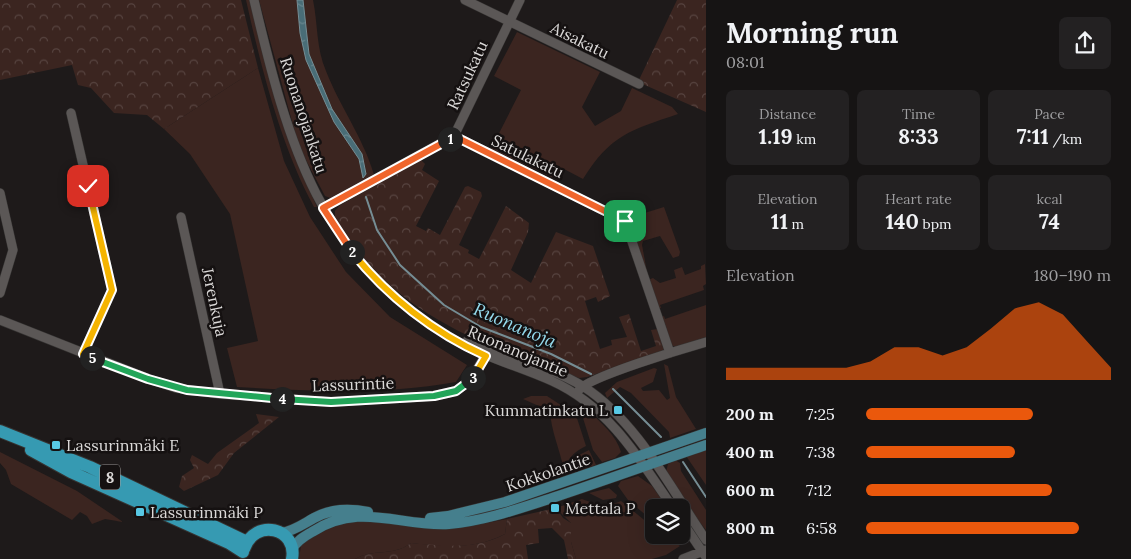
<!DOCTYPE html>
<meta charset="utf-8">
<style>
:root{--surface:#161414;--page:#232122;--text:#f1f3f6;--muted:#9e9ea0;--line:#353334;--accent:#ea580c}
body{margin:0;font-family:Lora,serif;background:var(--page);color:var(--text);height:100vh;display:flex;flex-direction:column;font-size:19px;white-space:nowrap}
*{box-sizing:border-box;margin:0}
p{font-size:16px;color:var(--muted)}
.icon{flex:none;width:28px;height:28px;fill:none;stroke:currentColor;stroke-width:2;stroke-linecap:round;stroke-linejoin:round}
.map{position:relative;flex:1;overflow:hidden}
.details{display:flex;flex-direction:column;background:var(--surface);width:425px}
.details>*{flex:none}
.tools{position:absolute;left:645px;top:499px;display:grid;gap:10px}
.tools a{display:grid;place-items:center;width:45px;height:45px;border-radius:8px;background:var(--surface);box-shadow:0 5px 20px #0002,0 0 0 1px var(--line);font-size:25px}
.pin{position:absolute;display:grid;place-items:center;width:42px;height:42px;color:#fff;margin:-21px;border-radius:10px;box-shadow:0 2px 8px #0006}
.km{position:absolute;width:25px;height:25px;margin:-12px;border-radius:50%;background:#222;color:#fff;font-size:14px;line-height:25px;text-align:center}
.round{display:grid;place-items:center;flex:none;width:52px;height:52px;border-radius:8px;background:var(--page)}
.overview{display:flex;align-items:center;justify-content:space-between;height:85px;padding:0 20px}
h1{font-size:28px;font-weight:700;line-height:38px}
.stats{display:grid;grid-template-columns:repeat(3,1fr);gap:8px;height:85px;padding:5px 20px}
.stats div{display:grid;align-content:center;border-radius:8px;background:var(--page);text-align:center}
.stats b{font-size:21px;font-weight:700}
.stats small{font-size:14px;font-weight:400}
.stats p{font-size:14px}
.chart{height:140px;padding:10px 20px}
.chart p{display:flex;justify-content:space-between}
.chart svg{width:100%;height:90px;margin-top:5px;fill:var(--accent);opacity:.7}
ul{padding:0 20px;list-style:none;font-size:16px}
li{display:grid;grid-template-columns:80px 60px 1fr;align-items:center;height:38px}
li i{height:12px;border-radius:6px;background:var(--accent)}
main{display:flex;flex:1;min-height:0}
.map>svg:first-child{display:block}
.grass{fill:#3b2520}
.forest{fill:url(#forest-crowns)}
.water{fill:url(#water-ripples);stroke:#758d94}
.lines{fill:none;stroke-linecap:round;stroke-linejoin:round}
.stream{stroke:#758d94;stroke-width:2}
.minor-casing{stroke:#363433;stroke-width:10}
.major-casing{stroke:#363433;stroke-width:11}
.highway-casing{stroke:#363433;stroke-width:14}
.minor{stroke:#5b5756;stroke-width:9}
.major{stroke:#457f8d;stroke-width:10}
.highway{stroke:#369ab2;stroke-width:12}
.split-1-casing{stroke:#fff;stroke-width:10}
.split-2-casing{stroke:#fff;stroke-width:10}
.split-3-casing{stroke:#fff;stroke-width:10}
.split-4-casing{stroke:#fff;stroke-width:10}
.split-5-casing{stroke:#fff;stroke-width:10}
.split-6-casing{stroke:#fff;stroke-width:10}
.split-1{stroke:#f0652b;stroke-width:6}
.split-2{stroke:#f0652b;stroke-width:6}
.split-3{stroke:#f5b400;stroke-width:6}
.split-4{stroke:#22a559;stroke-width:6}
.split-5{stroke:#22a559;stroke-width:6}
.split-6{stroke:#f5b400;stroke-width:6}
.poi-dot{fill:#58c8e4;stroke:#151111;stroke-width:2}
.labels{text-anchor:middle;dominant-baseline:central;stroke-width:5;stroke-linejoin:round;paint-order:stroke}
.shield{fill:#151111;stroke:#a09d9c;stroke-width:1}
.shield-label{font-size:15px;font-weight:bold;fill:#dbd9d8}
.street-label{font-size:16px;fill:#dbd9d8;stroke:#151111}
.poi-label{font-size:16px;fill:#dbd9d8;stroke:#151111;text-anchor:start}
.water-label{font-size:18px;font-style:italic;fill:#95dbee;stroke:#151111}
</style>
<main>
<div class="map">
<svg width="706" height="559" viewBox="0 0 706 559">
<defs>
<pattern id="forest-crowns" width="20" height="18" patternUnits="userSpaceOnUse" patternTransform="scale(1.25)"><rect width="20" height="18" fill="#3b2520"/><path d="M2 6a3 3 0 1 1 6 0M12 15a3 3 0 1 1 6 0" fill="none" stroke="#574440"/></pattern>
<pattern id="water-ripples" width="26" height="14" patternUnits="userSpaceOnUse" patternTransform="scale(1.25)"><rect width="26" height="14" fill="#496d77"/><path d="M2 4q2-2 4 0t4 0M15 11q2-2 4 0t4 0" fill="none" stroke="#6b8890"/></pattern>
</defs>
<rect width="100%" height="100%" fill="#1e1a1a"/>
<!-- grass -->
<path class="grass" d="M246,0H249L252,6L293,153L317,207H314C281,147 261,67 246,0Z
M259,0H297L300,33L306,60L334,122L357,155L365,176L362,154L332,109L309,54L303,0H313C318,24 316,48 326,71C340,107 364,139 374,175L333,199L325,196L299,147Z
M517,32L600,72L582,107L595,126L621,111L632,88L672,107L678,114C631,130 610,135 583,179L564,169L558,180L491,149L521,90L494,76Z
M258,68L284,161L310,217L346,272L390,317L467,365L456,382C384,395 310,391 237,387L227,348L258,341L230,214L190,154L164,129Z
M664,207L680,252L679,256L673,258L660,236L643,241L642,245L647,272L643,268L634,238L641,235L635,216Z
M705,264L706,284L703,286L704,290L660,305L661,308L657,309L648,280L653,278L660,283L676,278L674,270L682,267L685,275L701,269V266Z
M706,305V337L677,347L669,345L660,318L664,316L665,319Z
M664,364L668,366L676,397L696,429L670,438L669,432L631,393L620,387L607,398L605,393L617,382L654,368L657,369L653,382L641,388L643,391L659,390L667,400L670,398Z
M531,396H547L576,415L586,446C574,452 568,458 564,470C560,450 551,431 550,411L523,399Z
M589,411C602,424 616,435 621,452L615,458L602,462L593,450L583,418Z
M706,449V485L686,456Z
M589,450L596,465L570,473L577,456Z
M0,452L77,491L123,522L105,519L92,524L87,516L80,512L72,520L11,484L6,470L0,463Z
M675,460L680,463L681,471L706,510V530L684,503L666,472L668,464Z
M638,476L652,486L667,507L654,508V522L628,500L618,486L621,481Z
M609,488L617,495L616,498L603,500L589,493Z
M582,499C596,505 607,507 621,501L654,528V535H664L680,546L666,555L652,559H576L571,542V523L556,508Z
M507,519L505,534C474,550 445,547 411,543C393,557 374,548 355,559H299L301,545L320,530L355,521L471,526Z"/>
<!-- forest -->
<path class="forest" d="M0,0H241L258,68L164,129L147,115L114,113L91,88L78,85L72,65L0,80Z
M677,0H706V112L638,82Z
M421,160L425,164L422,170L439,181L416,226L426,231L428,228L440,235L465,187L468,186L481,192L482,196L459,245L469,250L468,253L479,259L506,206L529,223L528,232L511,270L531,283L556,232L593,246L610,296L598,302L596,297L585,301L600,349L612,345L611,340L627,337L619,317L629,314L641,351L656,346L651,330L658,329L664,351L587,377L579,378C481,345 389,313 335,217V211L340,205Z
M256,414L279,417L234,453L218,475L184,491L179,487L182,476L194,468L190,460L192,455L208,464L217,453L259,423Z
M556,508L563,518L571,523V542L576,559H568L564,540L552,528L538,529L539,543L526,545L528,559H355C374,548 393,557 411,543C444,546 475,550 505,534L507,519Z"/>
<!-- water -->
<path class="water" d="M297,0H303L309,54L332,109L362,154L366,174L363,178L359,159L334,122L306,60L300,33Z"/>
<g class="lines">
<!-- stream -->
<path class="stream" d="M366,197L377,230L400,265L444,305L481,327L551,354L591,374
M613,389L661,437
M683,462L706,497"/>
<defs>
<path id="minor" d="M254,0C288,144 319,260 455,340C488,359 519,366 552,381C609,407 639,458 673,508
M465,0L639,84
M71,113L112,290L83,354
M454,136L625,221L670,353
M0,193L13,250L0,293
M323,208L454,136L520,0
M181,217L220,394
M0,320L149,379L176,388L220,394L306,400L331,402L434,396L456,391L469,382L489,350
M467,341C505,357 549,365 584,387C637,421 671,489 706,540
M579,390C588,377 685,348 706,342
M681,520L706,557
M683,559L706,550"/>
<path id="major" d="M430,518L448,516L505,502L706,433
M281,533C294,531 303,524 314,518C330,509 349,508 368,512
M292,549C297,541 303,537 312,532C360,501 400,527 449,524C485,521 521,508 555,497C606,480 656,462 706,445"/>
<path id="highway" d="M0,431L90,467L247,542
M31,450L71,472L229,543L243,552
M244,549C255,517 298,528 292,559"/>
</defs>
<!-- minor casing -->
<use href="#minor" class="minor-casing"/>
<!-- major casing -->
<use href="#major" class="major-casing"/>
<!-- highway casing -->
<use href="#highway" class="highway-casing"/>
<!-- minor -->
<use href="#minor" class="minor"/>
<!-- major -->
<use href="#major" class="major"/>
<!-- highway -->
<use href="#highway" class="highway"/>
</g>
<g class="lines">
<defs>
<path id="split-1" d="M450,139L454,136L625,221"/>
<path id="split-2" d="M352,252L323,208L450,139"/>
<path id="split-3" d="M352,252C387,296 434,333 486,356L473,378"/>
<path id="split-4" d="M282,399L331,402L434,396L456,391L473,378"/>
<path id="split-5" d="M92,358L148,379L187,390L282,399"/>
<path id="split-6" d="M88,186L112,290L83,354L92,358"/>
</defs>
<!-- split-1 casing -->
<use href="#split-1" class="split-1-casing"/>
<!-- split-2 casing -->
<use href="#split-2" class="split-2-casing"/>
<!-- split-3 casing -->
<use href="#split-3" class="split-3-casing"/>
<!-- split-4 casing -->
<use href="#split-4" class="split-4-casing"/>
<!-- split-5 casing -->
<use href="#split-5" class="split-5-casing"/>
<!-- split-6 casing -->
<use href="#split-6" class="split-6-casing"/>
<!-- split-1 -->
<use href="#split-1" class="split-1"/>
<!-- split-2 -->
<use href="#split-2" class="split-2"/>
<!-- split-3 -->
<use href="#split-3" class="split-3"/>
<!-- split-4 -->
<use href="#split-4" class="split-4"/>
<!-- split-5 -->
<use href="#split-5" class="split-5"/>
<!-- split-6 -->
<use href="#split-6" class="split-6"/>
</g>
<!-- markers -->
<g class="poi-dot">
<rect x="613" y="405" width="10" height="10" rx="2.5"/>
<rect x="51" y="440" width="10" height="10" rx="2.5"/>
<rect x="550" y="503" width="10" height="10" rx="2.5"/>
<rect x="135" y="507" width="10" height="10" rx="2.5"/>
</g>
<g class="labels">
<!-- shield labels -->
<rect class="shield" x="100" y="464.5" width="20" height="25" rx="4"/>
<g class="shield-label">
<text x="110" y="477">8</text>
</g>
<!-- street labels -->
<g class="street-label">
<text transform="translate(580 40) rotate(26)">Aisakatu</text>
<text transform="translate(467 75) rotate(-65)">Ratsukatu</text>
<text transform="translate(304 115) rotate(72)">Ruonanojankatu</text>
<text transform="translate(528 156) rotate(26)">Satulakatu</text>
<text transform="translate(215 302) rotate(78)">Jerenkuja</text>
<text transform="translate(518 351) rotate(23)">Ruonanojantie</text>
<text transform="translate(353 384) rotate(-2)">Lassurintie</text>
<text transform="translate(548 472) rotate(-19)">Kokkolantie</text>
</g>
<!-- poi labels -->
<g class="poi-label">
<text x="608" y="410" text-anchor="end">Kummatinkatu L</text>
<text x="66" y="445">Lassurinmäki E</text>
<text x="565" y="508">Mettala P</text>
<text x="150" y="512">Lassurinmäki P</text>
</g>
<!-- water labels -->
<g class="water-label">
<text transform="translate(515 325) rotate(23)">Ruonanoja</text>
</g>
</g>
</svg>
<div class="tools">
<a><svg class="icon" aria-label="layers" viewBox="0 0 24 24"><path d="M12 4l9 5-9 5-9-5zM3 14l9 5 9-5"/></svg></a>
</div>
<div class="pin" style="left:625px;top:221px;background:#1e9e55"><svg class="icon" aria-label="arrive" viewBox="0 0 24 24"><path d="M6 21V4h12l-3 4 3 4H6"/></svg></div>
<div class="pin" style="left:88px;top:186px;background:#d93025"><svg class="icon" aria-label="check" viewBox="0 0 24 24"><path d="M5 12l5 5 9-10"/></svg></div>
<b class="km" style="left:450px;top:139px">1</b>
<b class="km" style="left:352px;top:252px">2</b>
<b class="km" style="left:473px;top:378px">3</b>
<b class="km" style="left:282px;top:399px">4</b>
<b class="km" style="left:92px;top:358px">5</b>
</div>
<section class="details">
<div class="overview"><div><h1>Morning run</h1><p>08:01</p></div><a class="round"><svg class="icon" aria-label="share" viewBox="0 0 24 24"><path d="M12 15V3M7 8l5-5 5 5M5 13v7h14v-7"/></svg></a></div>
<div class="stats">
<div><p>Distance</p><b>1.19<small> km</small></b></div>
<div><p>Time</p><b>8:33</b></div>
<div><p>Pace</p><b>7:11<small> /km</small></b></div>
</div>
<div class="stats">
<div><p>Elevation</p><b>11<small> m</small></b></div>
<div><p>Heart rate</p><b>140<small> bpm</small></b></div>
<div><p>kcal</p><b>74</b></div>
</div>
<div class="chart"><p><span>Elevation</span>180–190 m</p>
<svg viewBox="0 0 160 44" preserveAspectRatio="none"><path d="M0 44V38L10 38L20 38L30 38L40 38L50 38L60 35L70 28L80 28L90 32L100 28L110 19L120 9L130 6L140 12L150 25L160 38V44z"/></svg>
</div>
<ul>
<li><b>200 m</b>7:25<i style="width:68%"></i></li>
<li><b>400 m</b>7:38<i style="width:61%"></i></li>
<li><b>600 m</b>7:12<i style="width:76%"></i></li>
<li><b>800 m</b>6:58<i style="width:87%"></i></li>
</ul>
</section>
</main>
